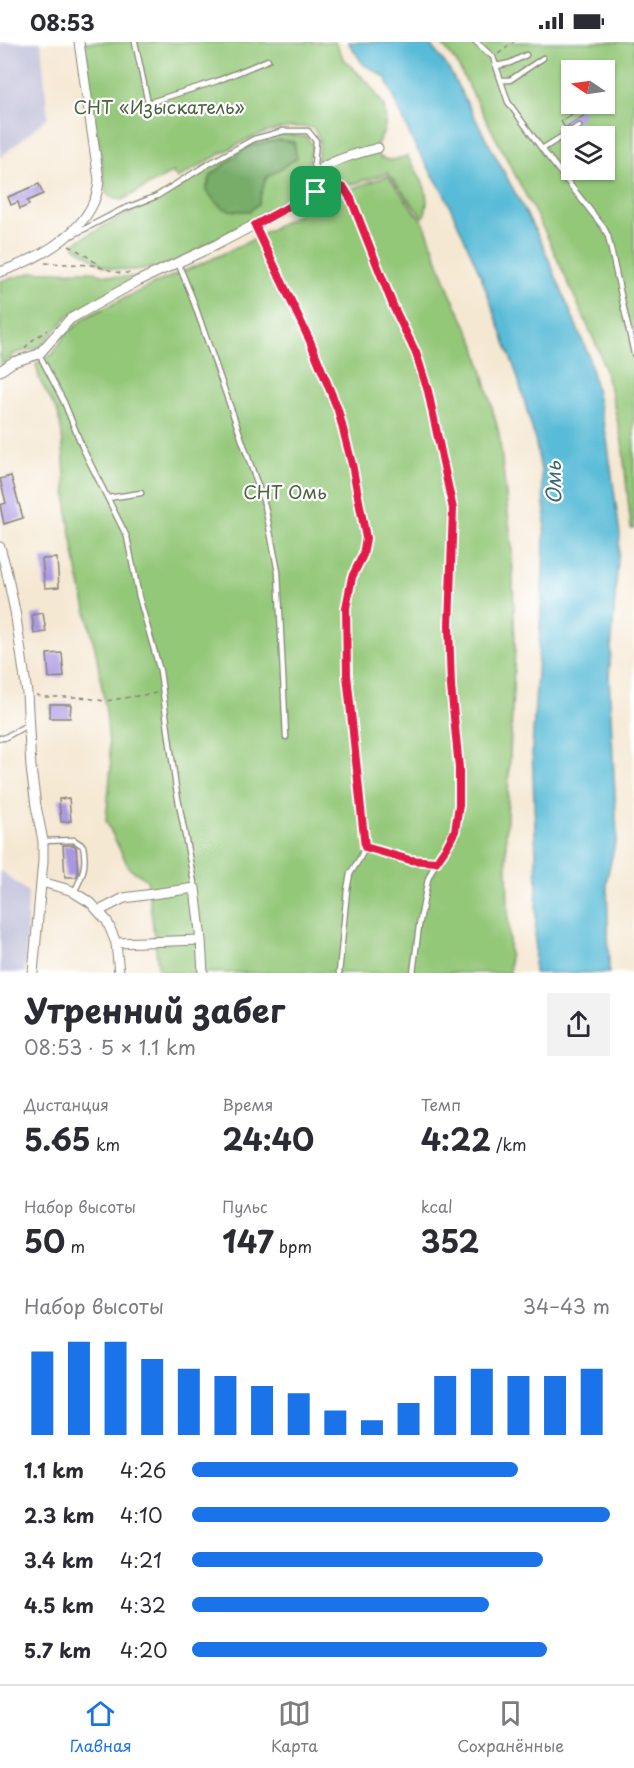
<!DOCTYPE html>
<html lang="ru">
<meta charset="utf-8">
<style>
:root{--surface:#fff;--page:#f2f2f3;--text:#2b2b33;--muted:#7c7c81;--line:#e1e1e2;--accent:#1a73e8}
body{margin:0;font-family:"Playpen Sans",sans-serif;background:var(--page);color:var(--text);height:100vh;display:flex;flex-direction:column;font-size:22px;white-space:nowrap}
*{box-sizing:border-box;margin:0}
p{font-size:20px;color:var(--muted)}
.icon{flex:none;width:33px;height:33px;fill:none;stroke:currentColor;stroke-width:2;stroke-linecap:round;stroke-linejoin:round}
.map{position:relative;height:931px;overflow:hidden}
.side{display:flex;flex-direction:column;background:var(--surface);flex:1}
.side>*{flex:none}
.needle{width:39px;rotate:283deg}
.buttons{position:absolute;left:561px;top:18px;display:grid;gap:12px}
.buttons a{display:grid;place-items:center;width:54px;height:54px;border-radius:0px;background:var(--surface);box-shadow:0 2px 4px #0004;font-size:30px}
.pin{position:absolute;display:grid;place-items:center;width:51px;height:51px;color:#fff;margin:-26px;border-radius:12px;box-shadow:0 3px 9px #0006}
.round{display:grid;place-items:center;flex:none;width:63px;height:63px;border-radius:0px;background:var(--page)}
.summary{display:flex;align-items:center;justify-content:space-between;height:102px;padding:0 24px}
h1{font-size:33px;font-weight:700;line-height:45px}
.stats{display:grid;grid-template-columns:repeat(3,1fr);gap:9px;height:102px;padding:6px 24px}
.stats div{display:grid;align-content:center}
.stats b{font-size:30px;font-weight:700}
.stats small{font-size:16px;font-weight:400}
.stats p{font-size:16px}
.chart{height:168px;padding:12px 24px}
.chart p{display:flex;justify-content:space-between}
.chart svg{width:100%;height:108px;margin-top:6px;stroke:var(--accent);stroke-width:6}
ul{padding:0 24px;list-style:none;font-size:20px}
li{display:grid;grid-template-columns:96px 72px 1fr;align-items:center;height:45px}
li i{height:15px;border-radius:8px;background:var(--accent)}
.status{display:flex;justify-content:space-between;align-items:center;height:42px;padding:0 30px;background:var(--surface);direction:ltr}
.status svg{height:16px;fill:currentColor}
.tabs{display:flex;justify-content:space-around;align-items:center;height:84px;border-top:2px solid var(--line);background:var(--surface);font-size:16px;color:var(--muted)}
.tabs a{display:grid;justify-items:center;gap:3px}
.tabs .selected{color:var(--accent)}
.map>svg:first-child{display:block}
.industrial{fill:#c2c2dc}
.green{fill:#94c879;stroke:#58724a;stroke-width:1.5;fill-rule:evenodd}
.forest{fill:#77ac69;stroke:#4a6442;stroke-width:1.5}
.water{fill:#59bbd7;stroke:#3a6c7a;stroke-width:1.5}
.building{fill:#aa97e3}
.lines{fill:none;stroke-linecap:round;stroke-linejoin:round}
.service-casing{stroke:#888278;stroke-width:7}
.minor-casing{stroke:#888278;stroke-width:11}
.path{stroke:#888278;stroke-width:1.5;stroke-dasharray:4.5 4.5;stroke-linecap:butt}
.service{stroke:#fff;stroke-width:4.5}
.minor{stroke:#fff;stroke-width:9}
.route-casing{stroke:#fff;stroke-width:12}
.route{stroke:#e11d48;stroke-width:8}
.labels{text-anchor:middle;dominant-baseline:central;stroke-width:4.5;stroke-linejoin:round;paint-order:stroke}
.park-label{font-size:18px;fill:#4c6141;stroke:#fff}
.water-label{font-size:20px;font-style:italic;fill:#376470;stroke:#fff}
</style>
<div class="status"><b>08:53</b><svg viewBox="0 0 49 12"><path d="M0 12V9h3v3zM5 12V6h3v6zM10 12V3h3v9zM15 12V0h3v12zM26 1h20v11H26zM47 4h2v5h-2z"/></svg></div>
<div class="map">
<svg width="634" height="931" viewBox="0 0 634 931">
<rect width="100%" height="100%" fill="#fff"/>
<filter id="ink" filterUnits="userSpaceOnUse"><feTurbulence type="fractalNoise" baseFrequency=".0167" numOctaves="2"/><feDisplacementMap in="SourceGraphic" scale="12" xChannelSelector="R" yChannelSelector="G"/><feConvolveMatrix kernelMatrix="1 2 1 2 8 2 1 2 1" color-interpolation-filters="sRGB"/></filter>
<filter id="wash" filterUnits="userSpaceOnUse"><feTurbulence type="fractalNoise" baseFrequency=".008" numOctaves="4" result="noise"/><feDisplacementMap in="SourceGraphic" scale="24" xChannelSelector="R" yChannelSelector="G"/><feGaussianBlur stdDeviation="1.35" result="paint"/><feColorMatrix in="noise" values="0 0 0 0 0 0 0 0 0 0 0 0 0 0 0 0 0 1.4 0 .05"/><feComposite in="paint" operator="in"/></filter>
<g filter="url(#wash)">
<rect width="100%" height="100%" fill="#f5e8d3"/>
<!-- industrial -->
<path class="industrial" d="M0,0H41L48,75L0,116Z
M0,828L28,850L25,931H0Z"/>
<!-- green -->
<path class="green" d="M83,0H335L344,17L370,43L384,64L386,79L383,92L377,102V112C386,122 397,117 407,114C420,134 434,152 423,176L388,131L353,142L331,140L321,143C320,137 317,130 317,124C316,107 325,103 313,86C268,77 215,116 177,137L173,130L122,158L112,156L106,151Z
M440,0H634V486H631L622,400L612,354L599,309L546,192L456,20ZM572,28H604V62H572ZM572,94H604V128H572Z
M284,92L307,95L313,104L309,116L308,139L306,146L239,185L177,219L157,226L131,228L115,227L104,224L75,205V201C109,179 146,163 181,143C208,128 233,108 262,97C269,94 277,93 284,92Z
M388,134L425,183L450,251L475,301L499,392L512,507L515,605L506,797L510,931H159L147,838L129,826L106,779L111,725L106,670L96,610L78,533L68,475L62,392L58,371L40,339L36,322L53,312L64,294L86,275L158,240L210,218L252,198L330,154Z
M91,229C110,235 125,237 145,234L68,274L39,306L16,311L0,325V239L35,230Z"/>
<!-- forest -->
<path class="forest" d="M278,98L294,100L297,116L266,136L258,162L250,169C224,169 221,169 206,148L211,133L249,104Z"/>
<!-- water -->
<path class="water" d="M348,0H428L447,24L541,199L588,312L607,397L620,492L609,634L617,793L607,836L609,931H534L537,841L532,707L542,555L545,472L541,429L535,397L517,333L481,234L445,153L414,102L385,35L363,22Z"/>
<g id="blocks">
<!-- building -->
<path class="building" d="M581,66L585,73L565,86L561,79Z
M39,142L43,152L27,159L29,163L20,167L18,160L11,163L8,155Z
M11,434L23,476L4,482L0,463L6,461L0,437Z
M57,516L59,545L45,546L42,517Z
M43,571L46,590L34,592L32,573Z
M62,611L64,635L49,636L47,612Z
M50,662H71L70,676H50Z
M69,756L71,779L61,780L59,757Z
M63,803H73L76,805L78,831L76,835H65Z"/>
</g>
</g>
<g filter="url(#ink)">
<use href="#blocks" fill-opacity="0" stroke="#888278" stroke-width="1.5"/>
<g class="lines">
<defs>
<path id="service" d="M135,0L148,61L217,39L268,18
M476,0L493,15L508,60L542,107L604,186L608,194L634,312
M496,24L510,21L526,13
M502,38H510L543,16
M542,107L579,84
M317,150L336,144L344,146L351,157L394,266L416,311L428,349L453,467L449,584L451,644L459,726V763L455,789L447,804L436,820L428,837L419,884L413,931
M255,183L310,299L338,367L353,422L366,496L363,513L352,535L346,566L347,633L365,805L360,816L350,832L347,848L339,931
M73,193L121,168L157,154L205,124L254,97L284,89H308L316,99L314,122L317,131
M178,221L192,255L265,464L278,530L286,695
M39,312L64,360L83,407L127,495L139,555L160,629L176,746L195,846
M108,456L141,451
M0,696H4L27,683
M44,799L74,798L83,804C87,822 83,834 74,850
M365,805L410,818L436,820"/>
<path id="minor" d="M0,230C41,216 96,186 99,138L79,0
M0,329L13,320L39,312L70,277L138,239L216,203L317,150C317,144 316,135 318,130C324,120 366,109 378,106
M0,505L6,527L15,569L27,651L31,726L36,764L43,799V819L33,931
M42,840L70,848L91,861L107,879L116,901L119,931
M99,869L124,856L195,846L201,898L203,931
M116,901L201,898"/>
</defs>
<!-- service casing -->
<use href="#service" class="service-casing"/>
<!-- minor casing -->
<use href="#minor" class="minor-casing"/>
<!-- path -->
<path class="path" d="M498,12L514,0
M69,204L84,212L100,224
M45,221L92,223L120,231H132
M25,306L30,300L47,288
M36,653L45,655H80L105,659L156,651"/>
<!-- service -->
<use href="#service" class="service"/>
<!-- minor -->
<use href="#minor" class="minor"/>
</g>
</g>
<g class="lines" filter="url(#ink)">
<defs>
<path id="route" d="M336,144L344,146L351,157L394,266L416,311L428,349L453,467L449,584L451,644L459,726V763L455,789L447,804L436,820L410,818L365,805L347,633L346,566L352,535L363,513L366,496L352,422L338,368L310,299L255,183L316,150Z"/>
</defs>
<!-- route casing -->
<use href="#route" class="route-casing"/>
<!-- route -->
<use href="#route" class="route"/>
</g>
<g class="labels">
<!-- park labels -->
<g class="park-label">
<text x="159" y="64">СНТ «Изыскатель»</text>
<text x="285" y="449">СНТ Омь</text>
</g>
<!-- water labels -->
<g class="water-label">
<text transform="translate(553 441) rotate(-91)">Омь</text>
</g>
</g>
</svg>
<div class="buttons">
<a><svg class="needle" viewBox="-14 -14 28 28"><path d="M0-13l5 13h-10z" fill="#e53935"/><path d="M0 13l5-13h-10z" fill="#7c7c81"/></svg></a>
<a><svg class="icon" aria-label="layers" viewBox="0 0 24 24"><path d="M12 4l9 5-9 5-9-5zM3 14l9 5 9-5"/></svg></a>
</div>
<div class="pin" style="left:316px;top:150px;background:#1e9e55"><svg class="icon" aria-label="arrive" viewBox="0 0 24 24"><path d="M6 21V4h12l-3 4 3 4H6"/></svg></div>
</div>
<section class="side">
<div class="summary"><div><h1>Утренний забег</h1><p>08:53 · 5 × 1.1 km</p></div><a class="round"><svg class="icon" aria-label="share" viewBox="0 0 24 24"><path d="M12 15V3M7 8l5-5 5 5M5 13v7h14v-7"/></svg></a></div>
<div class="stats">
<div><p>Дистанция</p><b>5.65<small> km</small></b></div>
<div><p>Время</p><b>24:40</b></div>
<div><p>Темп</p><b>4:22<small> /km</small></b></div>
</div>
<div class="stats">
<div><p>Набор высоты</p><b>50<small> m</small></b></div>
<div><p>Пульс</p><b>147<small> bpm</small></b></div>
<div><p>kcal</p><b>352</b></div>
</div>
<div class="chart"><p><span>Набор высоты</span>34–43 m</p>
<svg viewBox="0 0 160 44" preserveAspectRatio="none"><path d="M5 44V10M15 44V6M25 44V6M35 44V13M45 44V17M55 44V20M65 44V24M75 44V27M85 44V34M95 44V38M105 44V31M115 44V20M125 44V17M135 44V20M145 44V20M155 44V17"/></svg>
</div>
<ul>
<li><b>1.1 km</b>4:26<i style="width:78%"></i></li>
<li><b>2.3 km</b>4:10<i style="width:100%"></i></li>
<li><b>3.4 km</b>4:21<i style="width:84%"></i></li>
<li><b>4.5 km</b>4:32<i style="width:71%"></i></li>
<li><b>5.7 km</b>4:20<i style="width:85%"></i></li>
</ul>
</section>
<nav class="tabs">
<a class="selected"><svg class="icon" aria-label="home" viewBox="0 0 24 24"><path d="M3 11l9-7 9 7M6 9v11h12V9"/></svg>Главная</a>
<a><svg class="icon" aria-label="map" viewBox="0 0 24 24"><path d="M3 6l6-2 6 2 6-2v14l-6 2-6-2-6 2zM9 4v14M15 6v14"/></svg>Карта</a>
<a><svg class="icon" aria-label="saved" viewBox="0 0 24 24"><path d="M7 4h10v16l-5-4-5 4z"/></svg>Сохранённые</a>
</nav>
